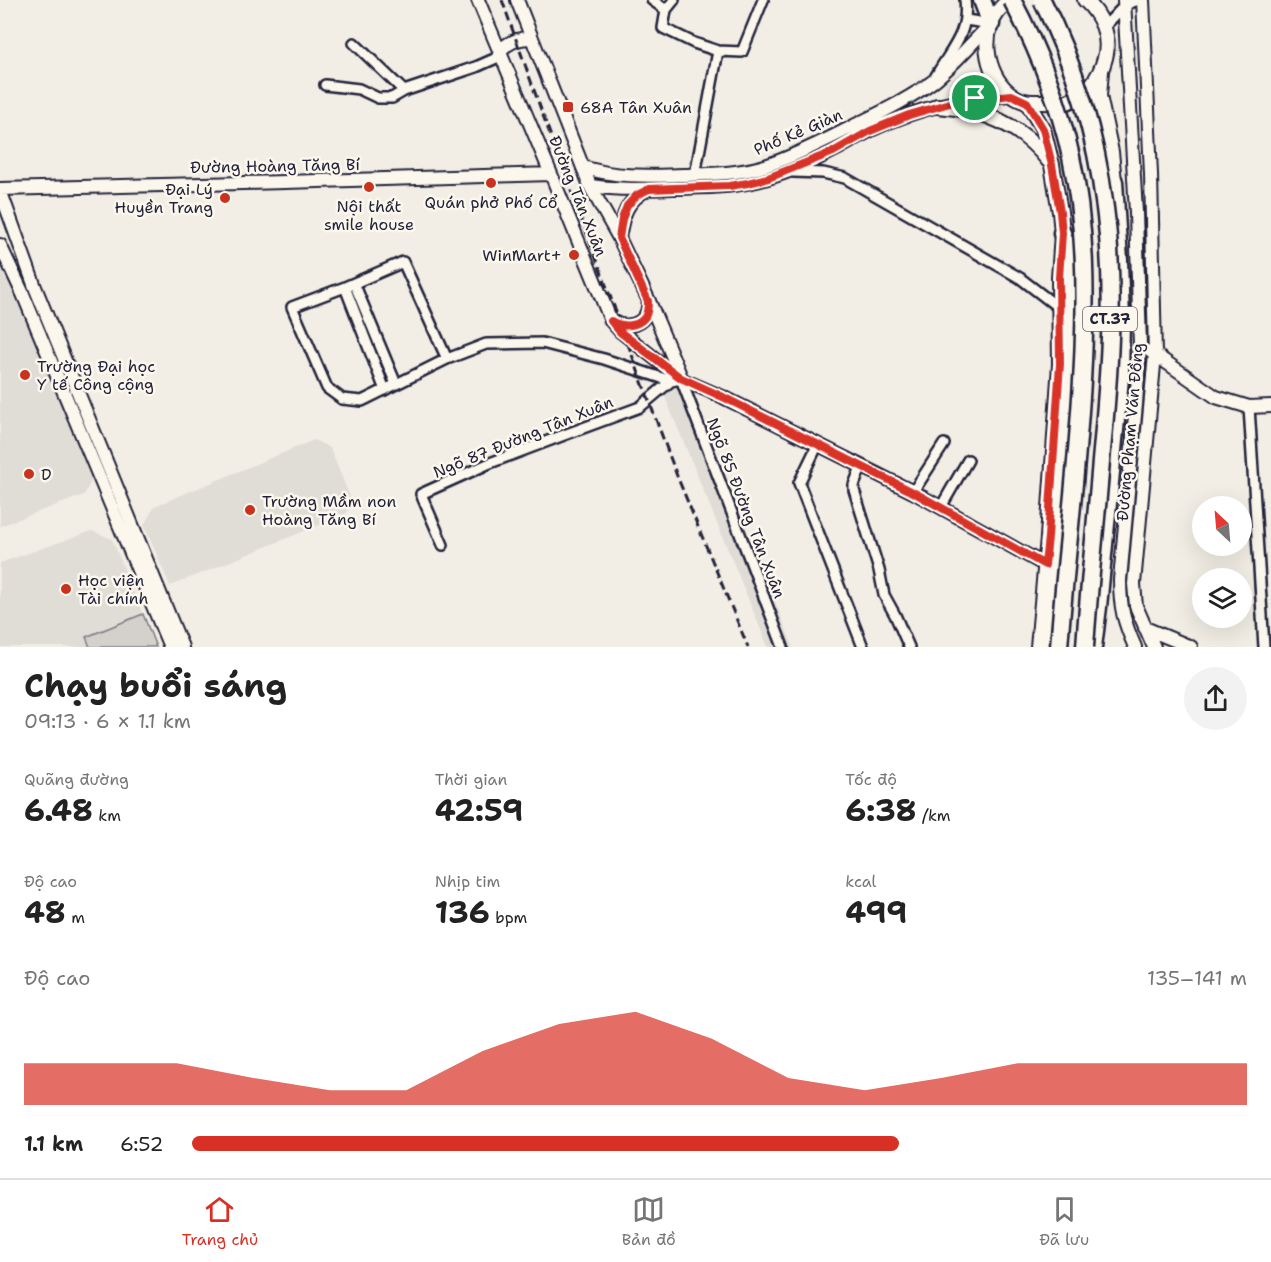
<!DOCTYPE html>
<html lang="vi">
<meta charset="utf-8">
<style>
:root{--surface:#fff;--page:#f2f2f2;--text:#222;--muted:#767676;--line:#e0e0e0;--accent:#d93025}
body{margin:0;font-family:"Shantell Sans",sans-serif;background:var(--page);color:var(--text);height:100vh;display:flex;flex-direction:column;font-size:22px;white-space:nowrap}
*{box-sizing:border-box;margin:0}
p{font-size:20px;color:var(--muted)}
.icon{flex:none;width:33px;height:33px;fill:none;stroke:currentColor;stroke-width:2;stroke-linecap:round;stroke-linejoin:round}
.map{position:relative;height:647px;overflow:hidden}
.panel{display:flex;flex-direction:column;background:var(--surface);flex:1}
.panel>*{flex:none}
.needle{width:39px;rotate:334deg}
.fabs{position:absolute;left:1192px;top:496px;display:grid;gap:12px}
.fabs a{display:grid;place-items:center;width:60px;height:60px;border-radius:50%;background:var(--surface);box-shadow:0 6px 24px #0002;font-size:30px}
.pin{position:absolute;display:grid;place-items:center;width:51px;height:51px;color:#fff;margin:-26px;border:3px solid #fff;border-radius:50%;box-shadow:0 2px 6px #0007}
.round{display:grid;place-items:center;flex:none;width:63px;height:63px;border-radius:32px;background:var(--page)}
.headline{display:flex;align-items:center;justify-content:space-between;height:102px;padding:0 24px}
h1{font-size:33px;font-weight:700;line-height:45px}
.figures{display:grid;grid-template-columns:repeat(3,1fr);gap:9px;height:102px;padding:6px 24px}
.figures div{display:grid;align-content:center}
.figures b{font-size:30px;font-weight:700}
.figures small{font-size:16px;font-weight:400}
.figures p{font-size:16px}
.chart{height:168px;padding:12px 24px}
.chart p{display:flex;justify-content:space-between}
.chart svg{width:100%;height:108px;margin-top:6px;fill:var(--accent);opacity:.7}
ul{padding:0 24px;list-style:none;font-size:20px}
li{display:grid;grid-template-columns:96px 72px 1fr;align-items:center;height:45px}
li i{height:15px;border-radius:8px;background:var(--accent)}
.tab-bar{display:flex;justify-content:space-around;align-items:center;height:84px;border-top:2px solid var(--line);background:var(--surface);font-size:16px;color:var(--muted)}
.tab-bar a{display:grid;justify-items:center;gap:3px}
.tab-bar .selected{color:var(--accent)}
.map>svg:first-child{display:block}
.built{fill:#e0dcd6}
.green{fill:#d4d1cc;stroke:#7b7a84;stroke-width:1.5}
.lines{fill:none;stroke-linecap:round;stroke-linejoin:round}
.street-casing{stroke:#22223b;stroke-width:14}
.secondary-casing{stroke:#22223b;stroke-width:16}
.primary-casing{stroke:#22223b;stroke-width:18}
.highway-casing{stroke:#22223b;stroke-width:21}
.street{stroke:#fbf7ec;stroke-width:9}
.secondary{stroke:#fbf7ec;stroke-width:12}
.primary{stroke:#fbf7ec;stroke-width:14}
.highway{stroke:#fbf7ec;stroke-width:16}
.rail{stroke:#22223b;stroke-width:3;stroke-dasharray:9 4.5;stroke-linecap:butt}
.highway-bridge-casing{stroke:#22223b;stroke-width:21;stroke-linecap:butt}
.highway-bridge{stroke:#fbf7ec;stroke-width:16}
.route-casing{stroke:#fff;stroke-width:12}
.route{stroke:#d93025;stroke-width:8}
.poi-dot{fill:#c8321e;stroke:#fbf7ec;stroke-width:2}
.labels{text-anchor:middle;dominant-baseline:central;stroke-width:5;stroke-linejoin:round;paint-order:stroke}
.shield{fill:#fbf7ec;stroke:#636270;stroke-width:1.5}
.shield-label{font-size:15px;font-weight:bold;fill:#22223b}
.poi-label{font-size:16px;fill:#22223b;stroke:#fbf7ec;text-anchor:start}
.street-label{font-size:16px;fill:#22223b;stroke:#fbf7ec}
</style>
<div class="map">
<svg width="1271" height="647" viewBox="0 0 1271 647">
<rect width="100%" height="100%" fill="#f2eee5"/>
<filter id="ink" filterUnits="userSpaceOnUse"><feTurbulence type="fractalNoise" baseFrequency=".0167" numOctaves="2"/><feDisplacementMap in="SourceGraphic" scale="12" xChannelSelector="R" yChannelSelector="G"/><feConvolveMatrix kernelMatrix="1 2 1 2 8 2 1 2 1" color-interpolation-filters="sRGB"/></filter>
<g filter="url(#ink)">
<!-- built -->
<path class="built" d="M6,270L92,479L84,495L0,526V271Z
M671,381L692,391L793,647H768L663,392Z
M314,440L330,448L352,502L346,514L170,586L144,525L155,506Z
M92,531L112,539L156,647H0V563Z"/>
<!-- green -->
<path class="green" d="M143,614L156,647H90L86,637Z"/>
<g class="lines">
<defs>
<path id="street" d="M652,0L666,10
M674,0L666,10L663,28L694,43L718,51L742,52L763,0
M966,20L991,24
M1104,27L1125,5L1138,0
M354,43L404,91
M936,76C951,49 969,34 965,0
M325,85L359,89L378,98H392L404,91L476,67L501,56
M793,172L823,173L845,178L1020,278L1059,308
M695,175L718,51
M354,283L396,384
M345,287L385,390
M447,359L403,262L345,287L292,307L327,388L342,399L362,401L447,359L486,344L542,343L604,359L671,381
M1249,407L1264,647
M818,444L799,483L863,647
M861,467L854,485V490L879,570L884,595L895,615L909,647
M913,492L944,444
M941,507L968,460
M443,545L421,494L490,463L564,435L640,407L671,381L681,379L783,647"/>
<path id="secondary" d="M478,0L551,174L611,321L620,331L681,379L723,397L913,492L1045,565
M517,0L591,188L619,238L649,301L681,377
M1124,0L1136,213L1140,346L1136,404L1120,580C1120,608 1124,622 1135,647
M1143,0L1151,174L1155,354L1134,584L1136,606L1154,647
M499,51C509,42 519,37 532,38
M583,167C616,178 650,176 683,175C710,174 739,174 765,166C793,157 822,142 848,129C877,114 906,101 932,82C954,65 971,43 991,24
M591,186C618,190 646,189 673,188C705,187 737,188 768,178C791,172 814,161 835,150C847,144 859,136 871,130C916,109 963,97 1012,95
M0,189L285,182L551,174
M0,190L35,287L182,647
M619,238C623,214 626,201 648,189
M0,245L23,294L170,647
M612,321C622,328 638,327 645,316C648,312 648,306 649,301
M1150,351L1216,397L1249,407L1271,406
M1145,628L1191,647"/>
<path id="primary" d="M1009,0C1001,7 994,15 990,26C982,54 993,88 1021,100C1028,103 1037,102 1044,102C1051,102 1060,104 1067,102C1087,95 1100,78 1105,58C1111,36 1101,15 1085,0
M1101,71L1099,96L1111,152L1115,191
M1027,102L1043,129L1052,165L1060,212L1062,233L1059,278L1060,364L1048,537L1038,647
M937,106C983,109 1020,124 1049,161"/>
<path id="highway" d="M982,0L991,24
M1049,647L1068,431L1073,359L1072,265L1062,233
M1093,647L1098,607L1120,378L1121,320L1119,261L1114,181"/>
</defs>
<!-- street casing -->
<use href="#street" class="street-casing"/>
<!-- secondary casing -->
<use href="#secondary" class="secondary-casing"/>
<!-- primary casing -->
<use href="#primary" class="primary-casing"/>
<!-- highway casing -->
<use href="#highway" class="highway-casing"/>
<!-- street -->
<use href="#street" class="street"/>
<!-- secondary -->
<use href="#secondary" class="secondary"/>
<!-- primary -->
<use href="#primary" class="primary"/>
<!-- highway -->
<use href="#highway" class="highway"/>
<!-- rail -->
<path class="rail" d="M502,0L544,118L677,476L748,647"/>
<defs>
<path id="highway-bridge" d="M1012,0C1038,49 1059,103 1071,157C1086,224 1086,294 1083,361C1079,457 1066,552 1059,647
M1042,0C1075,65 1096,135 1105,208C1116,292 1109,377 1101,461C1096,523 1089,585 1085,647"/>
</defs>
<!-- highway-bridge casing -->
<use href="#highway-bridge" class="highway-bridge-casing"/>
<!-- highway-bridge -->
<use href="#highway-bridge" class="highway-bridge"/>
</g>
</g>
<g class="lines" filter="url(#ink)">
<defs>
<path id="route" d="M1012,95L1027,102L1043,129L1052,165L1060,212L1062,233L1059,278L1060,364L1048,537L1045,565L913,492L723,397L681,378L620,332L611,321C621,327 637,328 645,317C648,312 648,306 648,301L619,238L622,219L627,206L637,195L649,189L729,186L748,183L768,178L833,152L870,131L909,115L960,100Z"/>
</defs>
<!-- route casing -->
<use href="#route" class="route-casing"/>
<!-- route -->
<use href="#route" class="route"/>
</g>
<!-- markers -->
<g class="poi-dot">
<rect x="562" y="101" width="12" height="12" rx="3"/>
<circle cx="491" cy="183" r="6"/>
<circle cx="369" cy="187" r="6"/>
<circle cx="225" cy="198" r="6"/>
<circle cx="574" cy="255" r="6"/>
<circle cx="25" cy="375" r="6"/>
<circle cx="29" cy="474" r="6"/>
<circle cx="250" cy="510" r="6"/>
<circle cx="66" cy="589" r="6"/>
</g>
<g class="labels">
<!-- shield labels -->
<rect class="shield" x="1083" y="307" width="54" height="24" rx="4.5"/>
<g class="shield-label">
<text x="1110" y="319">CT.37</text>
</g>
<!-- poi labels -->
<g class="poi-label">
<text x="580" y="107">68A Tân Xuân</text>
<text x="213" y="189" text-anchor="end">Đại Lý<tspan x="213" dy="18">Huyền Trang</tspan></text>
<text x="491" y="202" text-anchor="middle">Quán phở Phố Cổ</text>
<text x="369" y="206" text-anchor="middle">Nội thất<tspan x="369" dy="18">smile house</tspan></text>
<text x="562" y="255" text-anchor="end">WinMart+</text>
<text x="37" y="366">Trường Đại học<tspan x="37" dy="18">Y tế Công cộng</tspan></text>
<text x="41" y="474">D</text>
<text x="262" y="501">Trường Mầm non<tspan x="262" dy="18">Hoàng Tăng Bí</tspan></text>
<text x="78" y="580">Học viện<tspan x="78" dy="18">Tài chính</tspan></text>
</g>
<!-- street labels -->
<g class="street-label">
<text transform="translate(798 132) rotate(-23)">Phố Kẻ Giàn</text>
<text transform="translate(275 166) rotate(-1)">Đường Hoàng Tăng Bí</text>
<text transform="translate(578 196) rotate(68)">Đường Tân Xuân</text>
<text transform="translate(1130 432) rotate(-85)">Đường Phạm Văn Đồng</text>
<text transform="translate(523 437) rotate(-22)">Ngõ 87 Đường Tân Xuân</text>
<text transform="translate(746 508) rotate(69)">Ngõ 85 Đường Tân Xuân</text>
</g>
</g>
</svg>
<div class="fabs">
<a><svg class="needle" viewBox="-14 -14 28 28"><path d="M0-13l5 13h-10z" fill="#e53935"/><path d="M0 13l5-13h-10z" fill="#767676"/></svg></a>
<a><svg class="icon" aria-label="layers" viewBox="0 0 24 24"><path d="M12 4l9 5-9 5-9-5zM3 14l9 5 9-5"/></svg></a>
</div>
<div class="pin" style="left:975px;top:98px;background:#1e9e55"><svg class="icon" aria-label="arrive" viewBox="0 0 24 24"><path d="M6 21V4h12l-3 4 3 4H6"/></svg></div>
</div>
<section class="panel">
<div class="headline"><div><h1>Chạy buổi sáng</h1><p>09:13 · 6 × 1.1 km</p></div><a class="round"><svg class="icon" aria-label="share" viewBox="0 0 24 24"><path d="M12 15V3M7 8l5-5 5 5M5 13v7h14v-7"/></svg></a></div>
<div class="figures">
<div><p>Quãng đường</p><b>6.48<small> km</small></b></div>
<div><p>Thời gian</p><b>42:59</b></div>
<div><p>Tốc độ</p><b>6:38<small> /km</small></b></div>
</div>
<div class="figures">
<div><p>Độ cao</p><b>48<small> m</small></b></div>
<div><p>Nhịp tim</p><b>136<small> bpm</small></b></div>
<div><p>kcal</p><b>499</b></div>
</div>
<div class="chart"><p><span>Độ cao</span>135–141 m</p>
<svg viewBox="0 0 160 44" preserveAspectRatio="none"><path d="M0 44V27L10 27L20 27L30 33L40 38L50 38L60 22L70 11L80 6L90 17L100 33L110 38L120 33L130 27L140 27L150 27L160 27V44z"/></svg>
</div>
<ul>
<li><b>1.1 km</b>6:52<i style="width:67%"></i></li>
</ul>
</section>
<nav class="tab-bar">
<a class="selected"><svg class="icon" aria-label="home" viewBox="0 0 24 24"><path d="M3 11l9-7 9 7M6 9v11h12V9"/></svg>Trang chủ</a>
<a><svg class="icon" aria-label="map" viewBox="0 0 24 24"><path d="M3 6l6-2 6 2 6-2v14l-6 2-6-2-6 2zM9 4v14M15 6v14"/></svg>Bản đồ</a>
<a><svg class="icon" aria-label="saved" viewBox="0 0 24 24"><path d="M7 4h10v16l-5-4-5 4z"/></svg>Đã lưu</a>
</nav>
